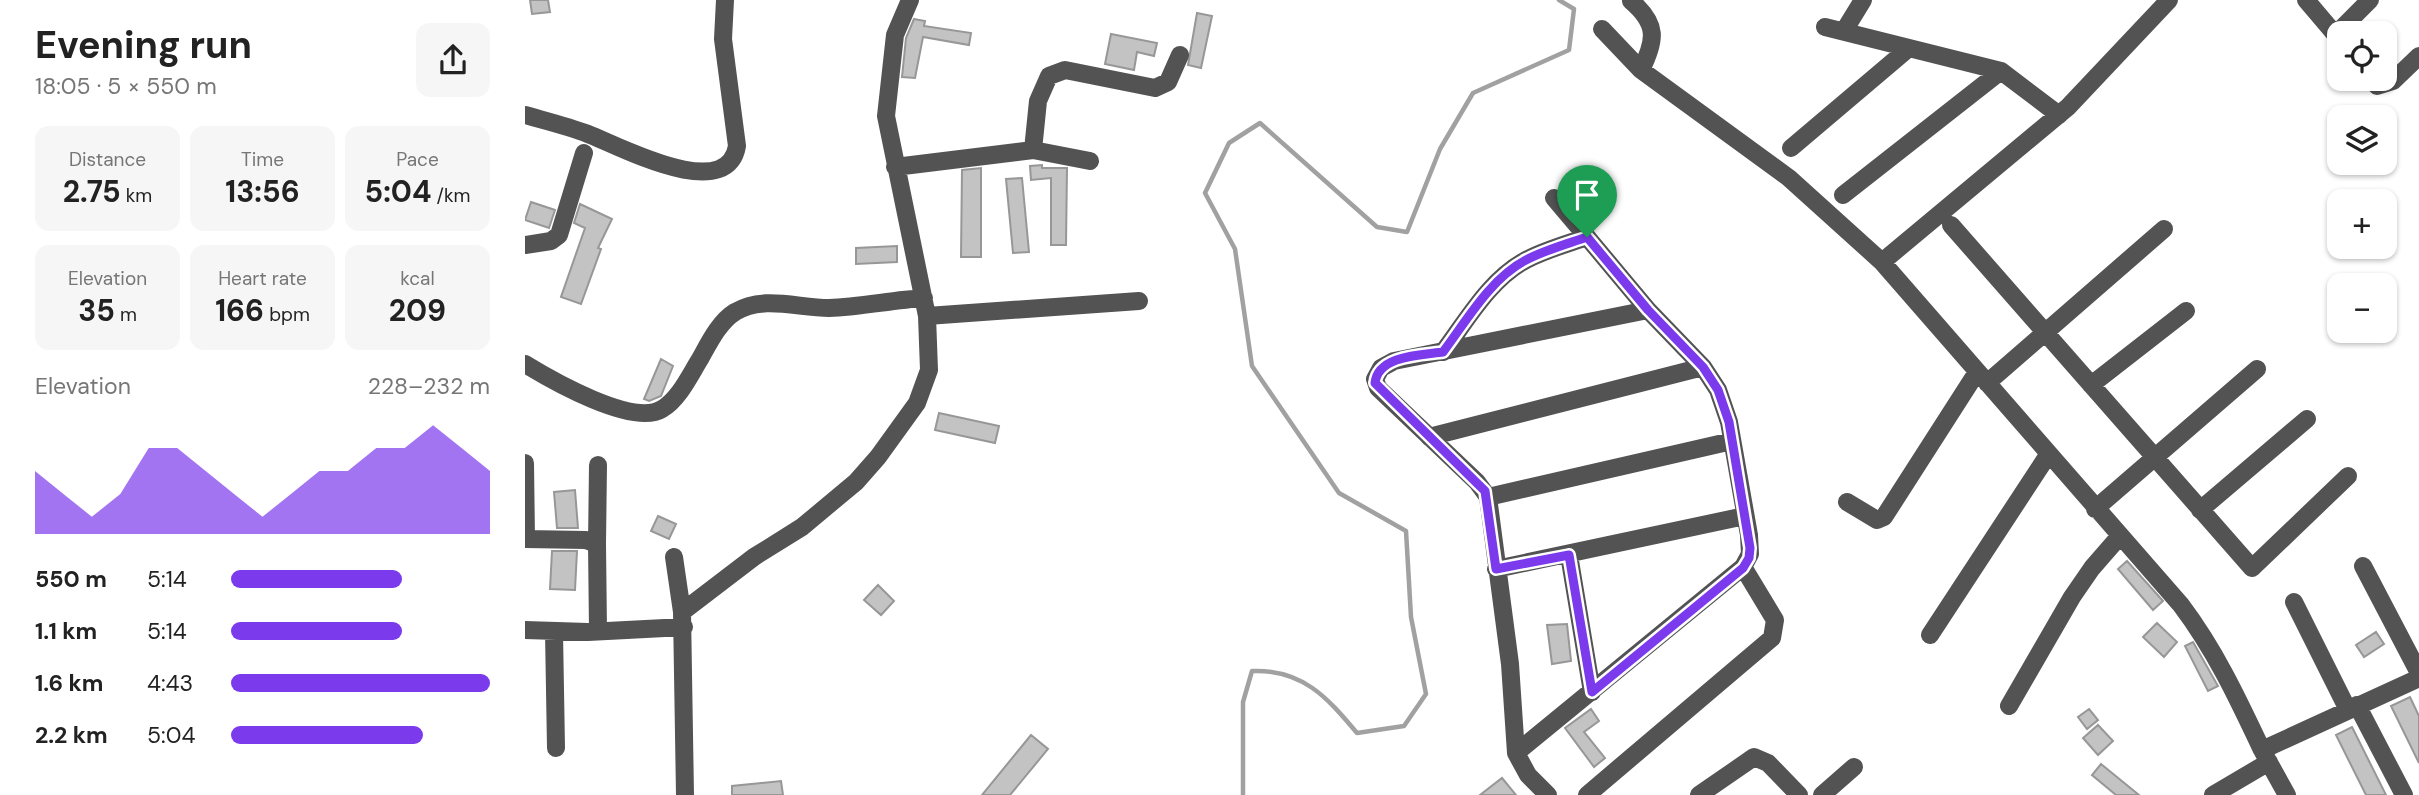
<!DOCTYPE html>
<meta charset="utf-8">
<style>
:root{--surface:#fff;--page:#f6f6f6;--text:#222;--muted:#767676;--accent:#7c3aed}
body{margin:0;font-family:"DM Sans",sans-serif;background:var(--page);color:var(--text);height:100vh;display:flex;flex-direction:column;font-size:26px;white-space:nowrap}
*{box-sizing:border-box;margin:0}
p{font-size:23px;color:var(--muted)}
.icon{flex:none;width:38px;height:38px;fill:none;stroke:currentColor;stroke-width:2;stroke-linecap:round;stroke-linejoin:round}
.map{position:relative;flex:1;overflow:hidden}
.sheet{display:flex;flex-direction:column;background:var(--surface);width:525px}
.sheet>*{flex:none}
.controls{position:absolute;left:1802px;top:21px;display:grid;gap:14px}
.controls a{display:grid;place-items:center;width:70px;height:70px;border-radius:14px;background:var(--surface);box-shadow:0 2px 5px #0004;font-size:35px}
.pin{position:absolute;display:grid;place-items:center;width:60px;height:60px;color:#fff;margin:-72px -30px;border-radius:50% 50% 50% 0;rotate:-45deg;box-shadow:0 0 7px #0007}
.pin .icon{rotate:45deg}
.round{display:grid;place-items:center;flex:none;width:74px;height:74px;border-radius:14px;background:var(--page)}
.overview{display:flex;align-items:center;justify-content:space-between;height:119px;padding:0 35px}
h1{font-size:38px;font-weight:700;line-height:52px}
.metrics{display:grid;grid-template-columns:repeat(3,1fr);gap:10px;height:119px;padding:7px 35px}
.metrics div{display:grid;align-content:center;border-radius:14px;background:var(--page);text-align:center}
.metrics b{font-size:30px;font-weight:700}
.metrics small{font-size:19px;font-weight:400}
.metrics p{font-size:19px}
.chart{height:196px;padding:14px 35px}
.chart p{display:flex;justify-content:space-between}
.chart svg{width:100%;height:126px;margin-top:7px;fill:var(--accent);opacity:.7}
ul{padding:0 35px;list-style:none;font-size:23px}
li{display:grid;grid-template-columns:112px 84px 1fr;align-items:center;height:52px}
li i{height:18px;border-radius:9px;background:var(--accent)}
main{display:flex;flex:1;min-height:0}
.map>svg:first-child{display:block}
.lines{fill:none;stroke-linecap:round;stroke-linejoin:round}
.stream{stroke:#a1a1a1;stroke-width:4.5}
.building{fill:#c3c3c3;stroke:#979797;stroke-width:2}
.minor{stroke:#535353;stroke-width:18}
.route-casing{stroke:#fff;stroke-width:14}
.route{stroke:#7c3aed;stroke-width:9}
</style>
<main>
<section class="sheet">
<div class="overview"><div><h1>Evening run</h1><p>18:05 · 5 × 550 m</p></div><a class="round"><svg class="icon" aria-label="share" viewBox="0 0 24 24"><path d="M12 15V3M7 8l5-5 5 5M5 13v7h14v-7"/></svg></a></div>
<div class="metrics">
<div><p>Distance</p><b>2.75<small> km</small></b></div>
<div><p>Time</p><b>13:56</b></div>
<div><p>Pace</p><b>5:04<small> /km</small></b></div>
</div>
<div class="metrics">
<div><p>Elevation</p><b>35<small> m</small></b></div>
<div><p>Heart rate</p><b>166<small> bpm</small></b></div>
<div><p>kcal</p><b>209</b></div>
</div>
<div class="chart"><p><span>Elevation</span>228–232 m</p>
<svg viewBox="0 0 160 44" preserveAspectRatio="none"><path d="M0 44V22L10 30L20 38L30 30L40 14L50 14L60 22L70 30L80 38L90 30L100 22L110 22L120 14L130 14L140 6L150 14L160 22V44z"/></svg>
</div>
<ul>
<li><b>550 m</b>5:14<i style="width:66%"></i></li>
<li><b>1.1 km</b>5:14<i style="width:66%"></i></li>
<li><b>1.6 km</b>4:43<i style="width:100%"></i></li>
<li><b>2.2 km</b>5:04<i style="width:74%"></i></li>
</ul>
</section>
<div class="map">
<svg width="1894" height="795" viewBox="0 0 1894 795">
<rect width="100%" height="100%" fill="#fff"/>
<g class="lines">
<!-- stream -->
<path class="stream" d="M718,795V702L727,671C777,669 802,697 832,733L879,726L901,694L886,617L881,531L814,493L727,366L710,249L680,193L704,143L735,123L852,227L882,232L915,149L948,93L1044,50L1049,9L1034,0"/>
</g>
<!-- building -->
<path class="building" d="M5,0H23L25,12L7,14Z
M672,13L687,16L676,68L663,65Z
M389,19L400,21L399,26L446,33L444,45L398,37L390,78L377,77L381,38Z
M586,34L632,43L629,56L612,52L609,70L580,64Z
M517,165V168H542L541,245H526V178L506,180L505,166Z
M456,168V257H436L437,170Z
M497,178L504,252L488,253L481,179Z
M6,202L30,210L24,228L0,220Z
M55,204L87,219L73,248L76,249L56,304L36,297L60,228L49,223Z
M372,246V262L331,264V248Z
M136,359L148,366L136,396L124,401L119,399Z
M414,413L474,426L470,443L410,430Z
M50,490L53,528H32L29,492Z
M133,516L151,524L144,539L126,531Z
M27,551H52L50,590L25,589Z
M1602,561L1638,601L1628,610L1593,569Z
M353,585L369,601L356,615L339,600Z
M1632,623L1652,642L1639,657L1618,637Z
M1042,624L1046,661L1027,664L1022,625Z
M1851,632L1859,644L1839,657L1831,645Z
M1668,642L1693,686L1683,691L1660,646Z
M1885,697L1894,716V763L1866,706Z
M1066,709L1074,721L1059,732L1080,758L1069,767L1040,728Z
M1564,709L1573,720L1562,729L1553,717Z
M1573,725L1588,741L1573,755L1558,738Z
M1827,727L1861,795H1841L1811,735Z
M506,735L523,749L485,795H457Z
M1576,764L1614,795H1591L1567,775Z
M977,778L991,795H955Z
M256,781L258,795H207V786Z"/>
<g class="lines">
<!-- minor -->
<path class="minor" d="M1781,0L1815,40
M1106,1C1133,24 1131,40 1116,70L1264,178L1357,262L1656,605C1690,650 1713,699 1737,750
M1300,27L1476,71L1534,115
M1077,29L1116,70
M1319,31L1338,0
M1810,35L1845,0
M1846,79L1852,86L1868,81L1894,56
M0,115C21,121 42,126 63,134C92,145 202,205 212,146L198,39L200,0
M1266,148L1384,48
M508,150L565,161
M370,167L508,150L513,101L524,76L540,70L630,88L643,82L655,55
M1318,195L1476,71
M1029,198L1062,237
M1426,225L1727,568L1823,476
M0,245L26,241L34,235L59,153
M1357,262L1543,107L1644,0
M402,316L614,301
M918,352C942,320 965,279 1001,260C1020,250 1042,244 1062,237L1123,310L1178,367L1193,390L1204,422L1224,535L1225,554L1218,567
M0,364C26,380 108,427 137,409C154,399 165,375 175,359C184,343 194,322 210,312C239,295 272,308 304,308C335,307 367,300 399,298
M1462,383L1639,229
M1566,385L1661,311
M904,437L1178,367
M0,463L1,539
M963,497L1207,441
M1322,502L1352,520L1359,517L1452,372
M1570,509L1732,369
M1675,510L1782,419
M0,539L61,540L72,544L73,631
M72,544L73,465
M1044,555L1067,692
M149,557L157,612L229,557L277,527L331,482L353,457L392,403L404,370L402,316L361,116L370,35L385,0
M1838,566L1894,673
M971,569L1220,516
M1769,602L1823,710
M157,612L160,795
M0,630L63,632L159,627
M29,632L31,748
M1405,635L1523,455
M1832,705L1879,795
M1484,706L1547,597L1567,568L1594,537
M991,753L1218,567L1250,620L1247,638L1062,795
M1023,795L1003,775L991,753L985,664L963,497L952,482L853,388L850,379L856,368L869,361L1123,310
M1174,795L1229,757L1243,763L1274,795
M1297,795L1329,767
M1688,795L1744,762
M1762,795L1737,750L1894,678"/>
</g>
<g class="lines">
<defs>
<path id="route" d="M1062,237L1123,310L1178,367L1193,390L1204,422L1225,548L1224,558L1218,568L1067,692L1044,555L971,569L960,491L850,383C853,355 897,355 918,352C942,320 965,279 1001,260C1020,250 1042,244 1062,237Z"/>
</defs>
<!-- route casing -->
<use href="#route" class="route-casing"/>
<!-- route -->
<use href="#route" class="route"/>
</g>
</svg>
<div class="controls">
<a><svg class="icon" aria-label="locate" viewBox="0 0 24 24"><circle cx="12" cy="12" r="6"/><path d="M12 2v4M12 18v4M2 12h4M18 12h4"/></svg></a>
<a><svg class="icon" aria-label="layers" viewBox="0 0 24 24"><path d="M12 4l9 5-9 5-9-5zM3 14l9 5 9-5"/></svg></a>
<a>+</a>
<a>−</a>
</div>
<div class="pin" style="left:1062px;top:237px;background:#1e9e55"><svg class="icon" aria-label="arrive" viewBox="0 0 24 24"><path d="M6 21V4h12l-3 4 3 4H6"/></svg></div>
</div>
</main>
